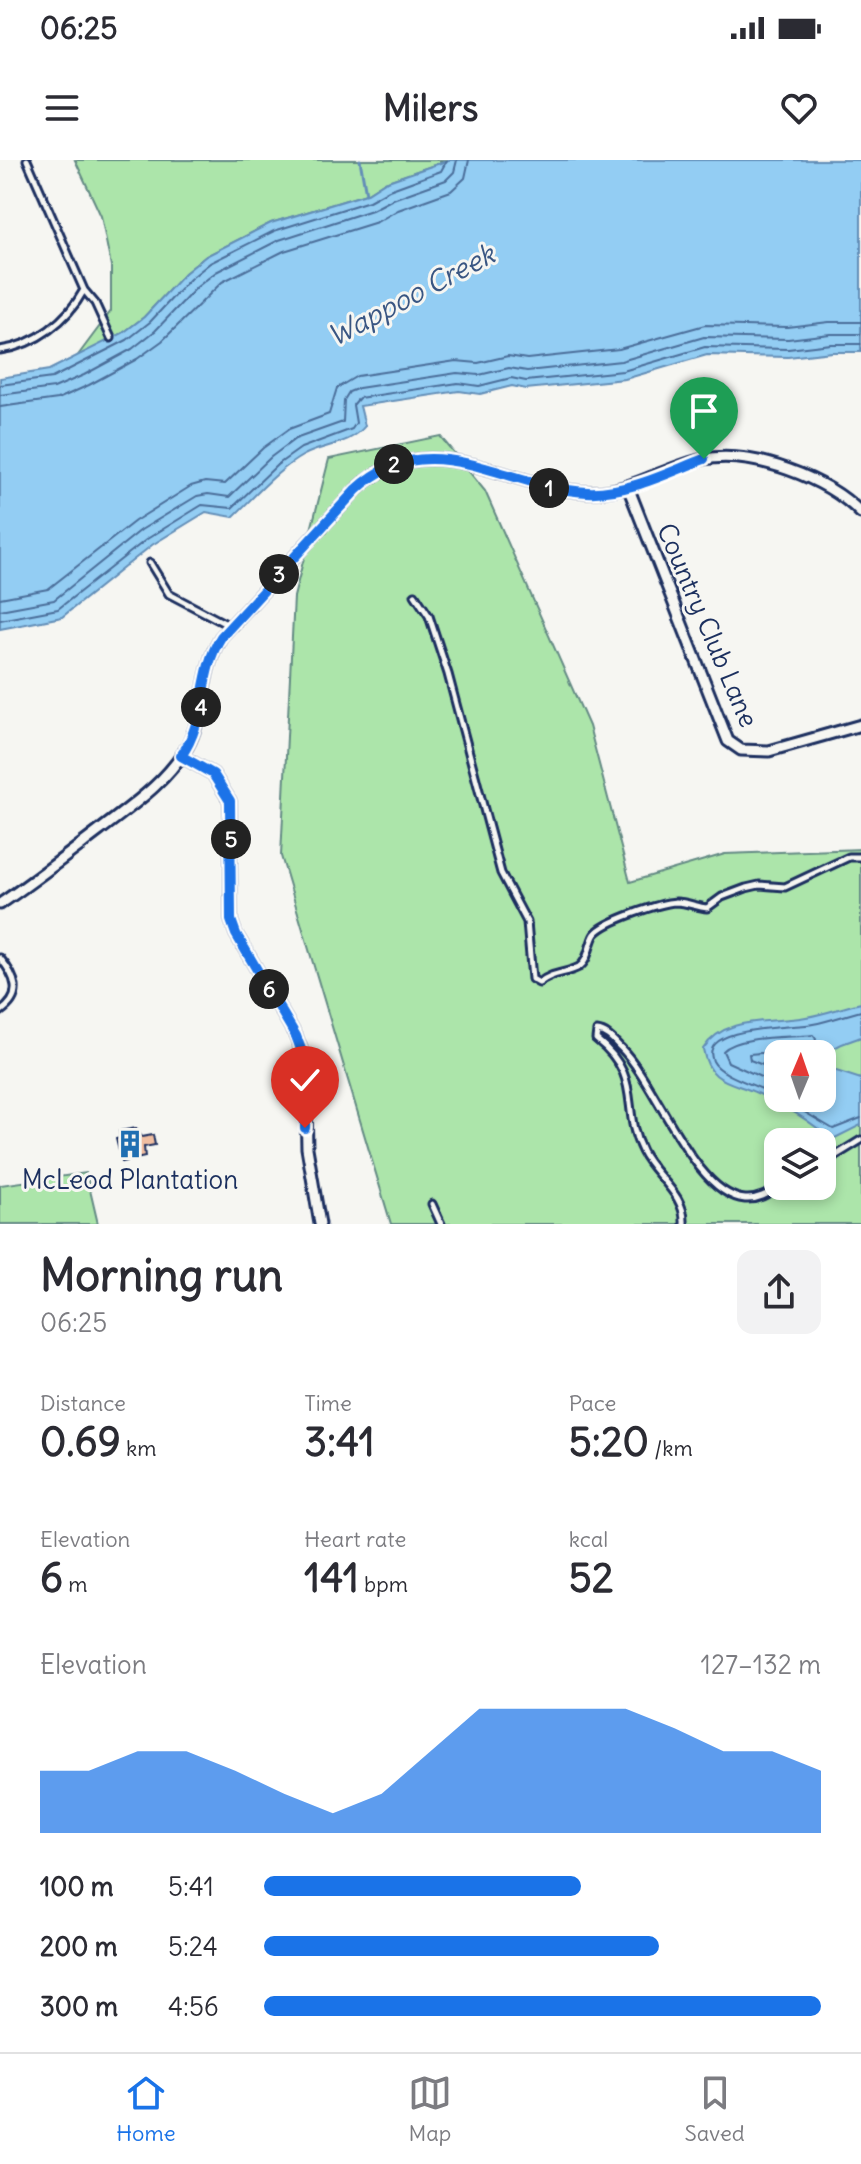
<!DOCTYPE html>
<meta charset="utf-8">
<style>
:root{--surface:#fff;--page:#f2f2f3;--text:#2b2b33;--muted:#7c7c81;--line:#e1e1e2;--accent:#1a73e8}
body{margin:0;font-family:Delius,sans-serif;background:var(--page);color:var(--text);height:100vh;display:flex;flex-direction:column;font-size:30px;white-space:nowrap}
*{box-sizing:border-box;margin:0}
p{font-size:26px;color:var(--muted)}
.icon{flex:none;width:44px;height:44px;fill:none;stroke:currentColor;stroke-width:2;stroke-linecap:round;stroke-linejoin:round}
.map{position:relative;height:1064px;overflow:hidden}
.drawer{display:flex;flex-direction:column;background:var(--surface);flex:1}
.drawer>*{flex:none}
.needle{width:52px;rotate:2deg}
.controls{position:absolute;left:764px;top:880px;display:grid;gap:16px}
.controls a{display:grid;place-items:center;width:72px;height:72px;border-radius:16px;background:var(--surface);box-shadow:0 4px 12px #0003;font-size:40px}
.pin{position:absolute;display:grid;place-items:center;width:68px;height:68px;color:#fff;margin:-82px -34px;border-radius:50% 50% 50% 0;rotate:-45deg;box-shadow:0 0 8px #0007}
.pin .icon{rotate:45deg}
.km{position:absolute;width:40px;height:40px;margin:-20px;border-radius:50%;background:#222;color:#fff;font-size:22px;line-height:40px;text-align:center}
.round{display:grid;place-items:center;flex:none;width:84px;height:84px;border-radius:16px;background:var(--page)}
.overview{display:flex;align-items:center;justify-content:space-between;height:136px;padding:0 40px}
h1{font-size:44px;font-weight:800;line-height:60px}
.figures{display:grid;grid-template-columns:repeat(3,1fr);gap:12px;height:136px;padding:8px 40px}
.figures div{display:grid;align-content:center}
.figures b{font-size:40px;font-weight:800}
.figures small{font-size:22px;font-weight:400}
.figures p{font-size:22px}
.chart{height:224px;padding:16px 40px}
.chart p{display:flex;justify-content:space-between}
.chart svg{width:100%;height:144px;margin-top:8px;fill:var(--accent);opacity:.7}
ul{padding:0 40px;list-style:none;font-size:26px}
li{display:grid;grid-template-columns:128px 96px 1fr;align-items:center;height:60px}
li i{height:20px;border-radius:10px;background:var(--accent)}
.status{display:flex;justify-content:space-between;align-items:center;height:56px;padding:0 40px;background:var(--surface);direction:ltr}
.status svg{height:22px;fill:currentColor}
header{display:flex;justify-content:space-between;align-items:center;height:104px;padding:0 40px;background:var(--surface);font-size:36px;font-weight:800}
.tabs{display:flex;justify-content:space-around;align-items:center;height:112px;border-top:2px solid var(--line);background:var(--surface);font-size:22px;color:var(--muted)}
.tabs a{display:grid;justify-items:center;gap:4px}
.tabs .active{color:var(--accent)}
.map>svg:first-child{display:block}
.green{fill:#ace5aa;stroke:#648a84;stroke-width:2;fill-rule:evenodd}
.water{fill:#93cdf3;stroke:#638eb7;stroke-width:2;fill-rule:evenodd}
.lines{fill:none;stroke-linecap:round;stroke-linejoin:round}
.shore{stroke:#4b6e9a;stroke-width:2}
.stream{stroke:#638eb7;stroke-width:3}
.building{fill:#f0bea1;stroke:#1b2f5e;stroke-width:2}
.service-casing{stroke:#1b2f5e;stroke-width:11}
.minor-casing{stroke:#1b2f5e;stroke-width:15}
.service{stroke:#f6f6f2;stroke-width:5}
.minor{stroke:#f6f6f2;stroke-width:9}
.route-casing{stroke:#fff;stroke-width:16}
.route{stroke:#1a73e8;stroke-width:10}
.labels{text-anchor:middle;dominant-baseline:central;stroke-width:6;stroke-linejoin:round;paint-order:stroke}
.street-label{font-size:26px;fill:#1b2f5e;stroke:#f6f6f2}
.poi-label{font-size:26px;fill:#1b2f5e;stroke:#f6f6f2}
.water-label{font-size:28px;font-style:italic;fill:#395683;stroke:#f6f6f2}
</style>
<div class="status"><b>06:25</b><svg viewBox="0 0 49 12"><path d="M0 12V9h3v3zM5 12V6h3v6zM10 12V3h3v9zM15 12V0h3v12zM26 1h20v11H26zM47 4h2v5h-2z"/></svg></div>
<header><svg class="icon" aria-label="menu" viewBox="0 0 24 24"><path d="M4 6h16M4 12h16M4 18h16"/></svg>Milers<svg class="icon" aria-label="heart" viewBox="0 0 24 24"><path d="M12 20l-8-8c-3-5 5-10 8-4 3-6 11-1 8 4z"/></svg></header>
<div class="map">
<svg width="861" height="1064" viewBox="0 0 861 1064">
<rect width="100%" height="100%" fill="#f6f6f2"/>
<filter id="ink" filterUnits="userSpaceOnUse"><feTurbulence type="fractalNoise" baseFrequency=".0125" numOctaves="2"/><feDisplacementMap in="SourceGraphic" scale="16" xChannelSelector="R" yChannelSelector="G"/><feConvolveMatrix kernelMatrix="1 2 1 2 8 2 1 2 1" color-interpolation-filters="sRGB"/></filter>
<g filter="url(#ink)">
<!-- green -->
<path class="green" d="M75,0H449L385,22L366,34L271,63L206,96L185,113L144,157L123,173L76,198L111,151V106L101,56Z
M440,276L485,331L589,566L630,722L725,694L861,689V1064H391L281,696L294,437L329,299ZM778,894H822V938H778ZM778,982H822V1026H778Z
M86,1013L98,1064H0V1025Z"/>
<!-- water -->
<path class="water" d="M449,0H861V192H832L788,197L707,195L625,219L526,229L512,226L480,234L459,231L360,246L365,266C350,285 325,284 304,295C277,310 255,336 233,357L206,352L152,385L62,457L0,469V218L49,210L123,173L144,157L185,113L206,96L271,63L366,34L385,22Z
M861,843V877C845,884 830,883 828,903L833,910L861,919V965L831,980C813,962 779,942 757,933C730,921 709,923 703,889C726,854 770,864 806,857C825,854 843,847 861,843ZM778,894H822V938H778Z"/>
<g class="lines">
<!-- shore -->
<path class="shore" d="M0,225L52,218L127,180L150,162L190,119L210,103L274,71L369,41L389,30L441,11L447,0
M0,235L54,228L84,215L132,189L155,171L197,127L216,112L279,80L372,50L393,39L446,20L454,12L457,0
M0,247L58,239L89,225L137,199L162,181L222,122L284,91L377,62L398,50L451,31L465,18L469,0
M0,438L48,429L135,361L191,326L205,322L225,324L263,288L289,269L329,254L337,228L357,216L456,201L478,203L508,196L527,199L619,189L705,165L787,167L829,162H861
M0,450L54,440L141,370L197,336L208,334L229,337L271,297L295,279L343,262L344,240L349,232L359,228L457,213L479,215L509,208L527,211L621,201L704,177L788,179L830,174H861
M0,460L58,449L147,379L202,345L232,348L277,305L301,288L352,269L356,263L353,245L359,238L458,223L479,226L511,218L526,221L623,211L705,187L788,189L831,184H861
M778,911L750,900L749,894L795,890L799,894
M778,925L728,902L723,891C739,875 789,878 813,875L816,879L811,894
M778,937C762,926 721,917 713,901C697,865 795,868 813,864C829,861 845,855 861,851
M781,938L833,969L861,958"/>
<!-- stream -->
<path class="stream" d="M360,0L366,34"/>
</g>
<!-- building -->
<path class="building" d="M136,968L142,977L153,975L155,985L144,987L145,997L122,1002L116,979L120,978L119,971Z"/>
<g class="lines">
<defs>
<path id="service" d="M84,130L95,143L111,178
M0,190C36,185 67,161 84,130L27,0
M150,403L169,434L230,466
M415,435L429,456L448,514L501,713L527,762L532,819L539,823C552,812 566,814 579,807C589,801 589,783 595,774C605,761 660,743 676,742C686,742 697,747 707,748L722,737L746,728L759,725L785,727L849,697H861
M0,798C16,817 24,836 0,852
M822,1004L861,980
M432,1044L441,1064
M684,1064C686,1034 654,1016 642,991C620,948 644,917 596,879L597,871C607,872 614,881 621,888C657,924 694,1034 745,1039C759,1040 769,1033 780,1026"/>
<path id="minor" d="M628,327L728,581L741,590L769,591L861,565
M181,596L213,614L230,641L231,760L236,774L296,876L305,900L307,988L320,1064
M0,744C34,721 66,696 99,671C131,646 166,623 187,587C206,553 200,510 221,477L356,330C429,261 504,328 587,332C630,334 663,307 704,299C753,290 827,318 861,353"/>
</defs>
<!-- service casing -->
<use href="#service" class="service-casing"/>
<!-- minor casing -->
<use href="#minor" class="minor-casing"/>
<!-- service -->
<use href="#service" class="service"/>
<!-- minor -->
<use href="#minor" class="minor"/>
</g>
</g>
<g class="lines" filter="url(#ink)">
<defs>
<path id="route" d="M305,968V900L296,876L236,774L231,760L230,641L213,614L181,596C207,560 198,513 221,477L356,330C429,261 504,328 587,332C627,334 667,313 704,299"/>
</defs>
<!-- route casing -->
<use href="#route" class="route-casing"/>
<!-- route -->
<use href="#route" class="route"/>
</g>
<!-- icons -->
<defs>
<symbol id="building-bare" viewBox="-9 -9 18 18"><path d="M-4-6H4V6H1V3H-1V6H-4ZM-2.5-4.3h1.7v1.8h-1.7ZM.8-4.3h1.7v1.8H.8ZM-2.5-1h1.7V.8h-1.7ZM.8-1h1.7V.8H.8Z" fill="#1f6fb2" stroke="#f6f6f2" stroke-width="2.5" paint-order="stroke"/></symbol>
</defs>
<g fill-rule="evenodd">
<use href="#building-bare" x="110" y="964" width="40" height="40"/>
</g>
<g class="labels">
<!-- street labels -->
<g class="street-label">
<text transform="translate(708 465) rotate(67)">Country Club Lane</text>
</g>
<!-- poi labels -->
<g class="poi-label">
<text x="130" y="1019">McLeod Plantation</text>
</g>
<!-- water labels -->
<g class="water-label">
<text transform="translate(411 135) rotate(-28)">Wappoo Creek</text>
</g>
</g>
</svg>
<div class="controls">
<a><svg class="needle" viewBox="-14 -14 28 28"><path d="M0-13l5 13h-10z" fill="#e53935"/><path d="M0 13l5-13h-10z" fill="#7c7c81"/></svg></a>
<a><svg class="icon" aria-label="layers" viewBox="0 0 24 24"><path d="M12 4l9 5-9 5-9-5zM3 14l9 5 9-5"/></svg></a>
</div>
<div class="pin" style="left:704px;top:299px;background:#1e9e55"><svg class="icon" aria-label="arrive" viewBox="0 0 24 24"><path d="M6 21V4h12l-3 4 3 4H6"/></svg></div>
<div class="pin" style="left:305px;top:968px;background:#d93025"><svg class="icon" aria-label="check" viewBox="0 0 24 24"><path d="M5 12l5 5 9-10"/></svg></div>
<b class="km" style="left:549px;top:328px">1</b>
<b class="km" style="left:394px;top:304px">2</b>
<b class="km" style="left:279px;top:414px">3</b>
<b class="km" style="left:201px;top:547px">4</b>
<b class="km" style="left:231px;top:679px">5</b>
<b class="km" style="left:269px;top:829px">6</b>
</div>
<section class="drawer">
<div class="overview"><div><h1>Morning run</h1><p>06:25</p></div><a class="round"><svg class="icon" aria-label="share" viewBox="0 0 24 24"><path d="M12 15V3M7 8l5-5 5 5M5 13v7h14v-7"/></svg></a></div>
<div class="figures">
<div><p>Distance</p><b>0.69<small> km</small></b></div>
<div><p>Time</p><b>3:41</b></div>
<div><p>Pace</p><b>5:20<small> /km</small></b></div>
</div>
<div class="figures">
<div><p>Elevation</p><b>6<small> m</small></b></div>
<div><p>Heart rate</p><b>141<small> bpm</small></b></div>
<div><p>kcal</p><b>52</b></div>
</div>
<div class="chart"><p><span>Elevation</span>127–132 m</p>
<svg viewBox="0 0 160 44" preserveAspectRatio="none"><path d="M0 44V25L10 25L20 19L30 19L40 25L50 32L60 38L70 32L80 19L90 6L100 6L110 6L120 6L130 12L140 19L150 19L160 25V44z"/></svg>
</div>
<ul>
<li><b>100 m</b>5:41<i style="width:57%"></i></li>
<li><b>200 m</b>5:24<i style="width:71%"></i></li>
<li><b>300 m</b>4:56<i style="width:100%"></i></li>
</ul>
</section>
<nav class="tabs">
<a class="active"><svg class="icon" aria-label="home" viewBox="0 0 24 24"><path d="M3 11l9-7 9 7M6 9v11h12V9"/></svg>Home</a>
<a><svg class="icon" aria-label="map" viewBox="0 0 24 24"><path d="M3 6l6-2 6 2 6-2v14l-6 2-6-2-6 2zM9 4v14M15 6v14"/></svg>Map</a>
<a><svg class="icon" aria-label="saved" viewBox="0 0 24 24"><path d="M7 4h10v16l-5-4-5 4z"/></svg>Saved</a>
</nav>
